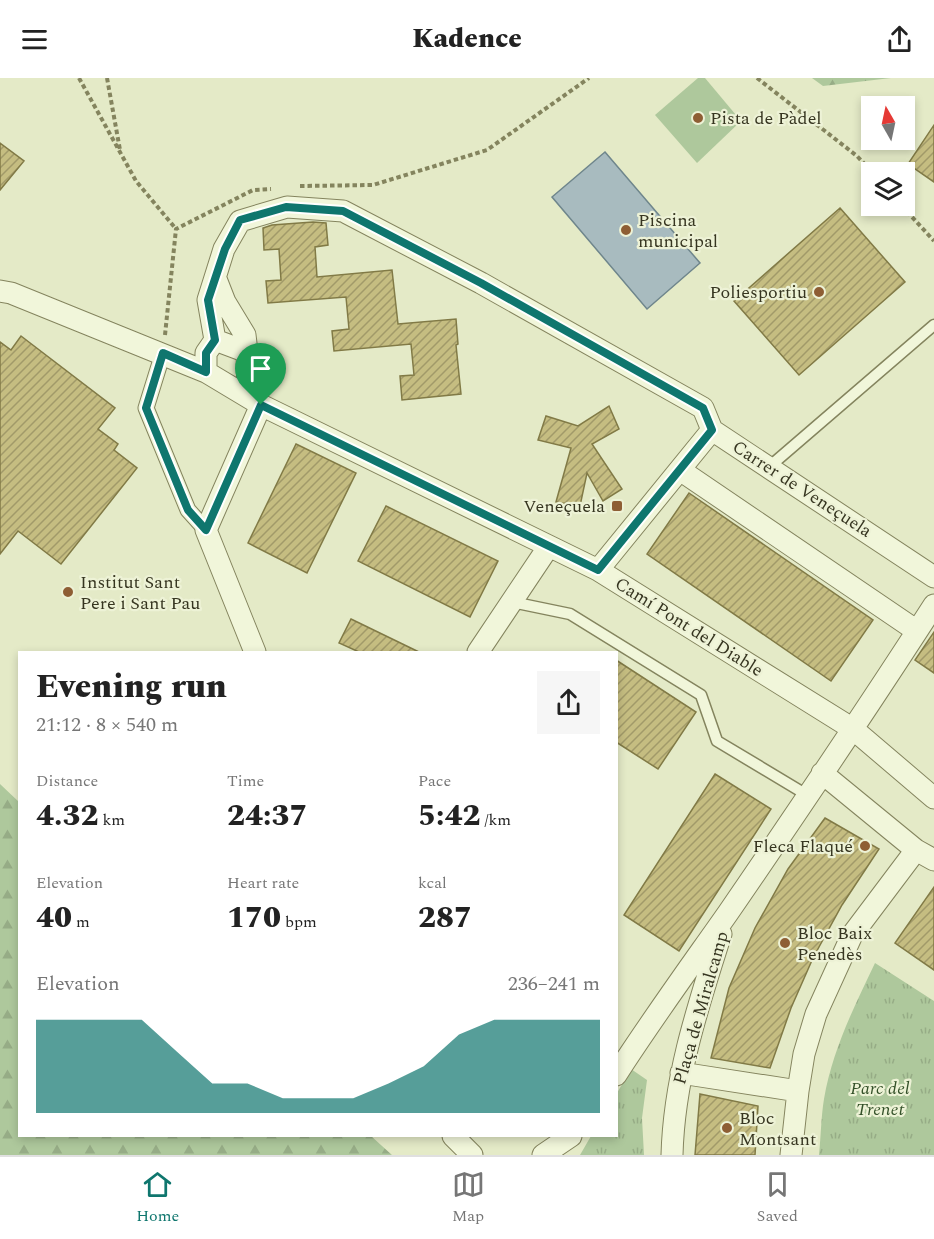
<!DOCTYPE html>
<meta charset="utf-8">
<style>
:root{--surface:#fff;--page:#f6f6f6;--text:#222;--muted:#767676;--line:#e0e0e0;--accent:#0f766e}
body{margin:0;font-family:Spectral,serif;background:var(--page);color:var(--text);height:100vh;display:flex;flex-direction:column;font-size:22px;white-space:nowrap}
*{box-sizing:border-box;margin:0}
p{font-size:20px;color:var(--muted)}
.icon{flex:none;width:33px;height:33px;fill:none;stroke:currentColor;stroke-width:2;stroke-linecap:round;stroke-linejoin:round}
.map{position:relative;flex:1;overflow:hidden}
.panel{position:absolute;left:18px;top:573px;width:600px;height:486px;display:flex;flex-direction:column;background:var(--surface);border-radius:0px;box-shadow:0 3px 9px #0003}
.panel>*{flex:none}
.needle{width:39px;rotate:351deg}
.fabs{position:absolute;left:861px;top:18px;display:grid;gap:12px}
.fabs a{display:grid;place-items:center;width:54px;height:54px;border-radius:0px;background:var(--surface);box-shadow:0 3px 9px #0003;font-size:30px}
.pin{position:absolute;display:grid;place-items:center;width:51px;height:51px;color:#fff;margin:-62px -26px;border-radius:50% 50% 50% 0;rotate:-45deg;box-shadow:0 0 6px #0007}
.pin .icon{rotate:45deg}
.round{display:grid;place-items:center;flex:none;width:63px;height:63px;border-radius:0px;background:var(--page)}
.overview{display:flex;align-items:center;justify-content:space-between;height:102px;padding:0 18px}
h1{font-size:33px;font-weight:800;line-height:45px}
.figures{display:grid;grid-template-columns:repeat(3,1fr);gap:9px;height:102px;padding:6px 18px}
.figures div{display:grid;align-content:center}
.figures b{font-size:30px;font-weight:800}
.figures small{font-size:16px;font-weight:400}
.figures p{font-size:16px}
.chart{height:168px;padding:12px 18px}
.chart p{display:flex;justify-content:space-between}
.chart svg{width:100%;height:108px;margin-top:6px;fill:var(--accent);opacity:.7}
header{display:flex;justify-content:space-between;align-items:center;height:78px;padding:0 18px;background:var(--surface);font-size:27px;font-weight:800}
.dock{display:flex;justify-content:space-around;align-items:center;height:84px;border-top:2px solid var(--line);background:var(--surface);font-size:16px;color:var(--muted)}
.dock a{display:grid;justify-items:center;gap:3px}
.dock .selected{color:var(--accent)}
.map>svg:first-child{display:block}
.grass{fill:url(#grass-tufts)}
.forest{fill:url(#forest-firs)}
.pitch{fill:#aec89c}
.water{fill:#a8bbbf;stroke:#6f868c;stroke-width:1.5}
.building{fill:url(#building-hatch);stroke:#817a46;stroke-width:1.5}
.lines{fill:none;stroke-linecap:round;stroke-linejoin:round}
.service-casing{stroke:#84845e;stroke-width:13}
.pedestrian-casing{stroke:#84845e;stroke-width:17}
.minor-casing{stroke:#84845e;stroke-width:23}
.path{stroke:#84845e;stroke-width:4;stroke-dasharray:4.5 3;stroke-linecap:butt}
.service{stroke:#f1f6da;stroke-width:10}
.pedestrian{stroke:#f1f6da;stroke-width:15}
.minor{stroke:#f1f6da;stroke-width:21}
.route-casing{stroke:#fff;stroke-width:12}
.route{stroke:#0f766e;stroke-width:8}
.poi-dot{fill:#8e5e34;stroke:#edf2d6;stroke-width:2}
.labels{text-anchor:middle;dominant-baseline:central;stroke-width:4.5;stroke-linejoin:round;paint-order:stroke}
.poi-label{font-size:18px;fill:#363520;stroke:#edf2d6;text-anchor:start}
.street-label{font-size:18px;fill:#363520;stroke:#edf2d6}
.park-label{font-size:18px;font-style:italic;fill:#345129;stroke:#edf2d6}
</style>
<header><svg class="icon" aria-label="menu" viewBox="0 0 24 24"><path d="M4 6h16M4 12h16M4 18h16"/></svg>Kadence<svg class="icon" aria-label="share" viewBox="0 0 24 24"><path d="M12 15V3M7 8l5-5 5 5M5 13v7h14v-7"/></svg></header>
<div class="map">
<svg width="934" height="1077" viewBox="0 0 934 1077">
<defs>
<pattern id="grass-tufts" width="24" height="20" patternUnits="userSpaceOnUse" patternTransform="scale(1.5)"><rect width="24" height="20" fill="#aec89c"/><path d="M3 7l-1-3M5 7V3M7 7l1-3M15 17l-1-3M17 17v-4M19 17l1-3" fill="none" stroke="#96ac86"/></pattern>
<pattern id="forest-firs" width="22" height="20" patternUnits="userSpaceOnUse" patternTransform="scale(1.5)"><rect width="22" height="20" fill="#aec89c"/><path d="M5 1l3.5 6h-7zM16 11l3.5 6h-7z" fill="#96ac86"/></pattern>
<pattern id="building-hatch" width="6" height="6" patternUnits="userSpaceOnUse" patternTransform="scale(1.5)"><rect width="6" height="6" fill="#c5bd81"/><path d="M-1 1l2-2M0 6l6-6M5 7l2-2" fill="none" stroke="#a19a69"/></pattern>
</defs>
<rect width="100%" height="100%" fill="#e4eac7"/>
<!-- grass -->
<path class="grass" d="M875,885L934,923V1077H819C821,1058 821,1039 824,1021C832,973 854,929 875,885Z
M631,991L647,1002L642,1040L644,1077H580L591,1058H616L617,1015Z"/>
<!-- forest -->
<path class="forest" d="M812,0H891L823,8Z
M0,706L19,724L20,1058H371L392,1077H0Z"/>
<!-- pitch -->
<path class="pitch" d="M698,0H705L741,43L697,85L655,37Z"/>
<!-- water -->
<path class="water" d="M605,74L700,185L647,231L552,119Z"/>
<!-- building -->
<path class="building" d="M934,47V104L908,86Z
M0,65L24,83L0,112Z
M840,130L905,204L799,297L734,223Z
M313,144L326,145L328,167L315,169L317,199L392,192L398,246L456,241L458,266L456,267L461,316L402,322L400,298L414,297L411,266L334,273L332,253L349,251L346,219L268,225L266,203L281,202L279,171L264,172L263,150L272,147Z
M21,258L115,330L98,351L118,366L114,372L137,390L61,486L18,453L0,476V264L11,272Z
M609,328L619,351L592,366L622,411L603,423L587,395L580,428L556,424L571,370L538,362L546,338L578,348Z
M296,366L356,395L307,495L248,465Z
M689,415L873,542L831,603L647,476Z
M386,428L498,483L470,539L358,483Z
M351,541L419,574H359L339,565Z
M934,554V595L915,582Z
M616,582L696,634L658,691L616,664Z
M715,696L771,731L679,873L624,837Z
M825,740L879,771L842,827L813,880L791,930L770,990L711,980L729,910L755,850L788,791Z
M934,809V892L895,865Z
M700,1016L758,1028L755,1077H695Z"/>
<g class="lines">
<defs>
<path id="service" d="M769,389L934,247
M512,524L570,536L701,617L717,663L807,717"/>
<path id="pedestrian" d="M163,275L146,330L188,432L206,452"/>
<path id="minor" d="M216,201L225,224L245,257L247,274
M0,213L11,215L206,294L261,327L598,492L853,651L934,720
M215,262L208,222L224,171L240,143L287,129L343,133L481,205L703,330L712,352
M206,294V275L215,262L247,274L248,319
M680,392L917,553
M598,492L712,352L934,499
M255,574L206,452L261,327
M478,574L549,468
M822,695L916,772L934,782
M681,995L798,1013
M616,997C652,941 690,889 728,835C798,733 867,631 934,527
M453,1058L472,1077
M543,1077L571,1058
M672,1077C674,1000 698,928 721,856
M791,1077L798,1013L804,976L816,936L852,857L916,772"/>
</defs>
<!-- service casing -->
<use href="#service" class="service-casing"/>
<!-- pedestrian casing -->
<use href="#pedestrian" class="pedestrian-casing"/>
<!-- minor casing -->
<use href="#minor" class="minor-casing"/>
<!-- path -->
<path class="path" d="M79,0L136,103L176,151
M107,0L120,72
M757,0L857,78L872,94
M300,108L373,107L487,72L589,0
M902,128L934,163
M165,257L176,151L253,112L271,111"/>
<!-- service -->
<use href="#service" class="service"/>
<!-- pedestrian -->
<use href="#pedestrian" class="pedestrian"/>
<!-- minor -->
<use href="#minor" class="minor"/>
</g>
<g class="lines">
<defs>
<path id="route" d="M286,129L343,133L481,205L703,330L712,352L598,492L261,327L206,452L188,432L146,330L163,275L206,294V275L215,262L208,222L225,171L240,142Z"/>
</defs>
<!-- route casing -->
<use href="#route" class="route-casing"/>
<!-- route -->
<use href="#route" class="route"/>
</g>
<!-- markers -->
<g class="poi-dot">
<circle cx="698" cy="40" r="6"/>
<circle cx="626" cy="152" r="6"/>
<circle cx="819" cy="214" r="6"/>
<rect x="611" y="422" width="12" height="12" rx="3"/>
<circle cx="68" cy="514" r="6"/>
<circle cx="865" cy="768" r="6"/>
<circle cx="785" cy="865" r="6"/>
<circle cx="727" cy="1050" r="6"/>
</g>
<g class="labels">
<!-- poi labels -->
<g class="poi-label">
<text x="710" y="40">Pista de Pàdel</text>
<text x="638" y="142">Piscina<tspan x="638" dy="21">municipal</tspan></text>
<text x="807" y="214" text-anchor="end">Poliesportiu</text>
<text x="605" y="428" text-anchor="end">Veneçuela</text>
<text x="80" y="504">Institut Sant<tspan x="80" dy="21">Pere i Sant Pau</tspan></text>
<text x="853" y="768" text-anchor="end">Fleca Flaqué</text>
<text x="797" y="855">Bloc Baix<tspan x="797" dy="21">Penedès</tspan></text>
<text x="739" y="1040">Bloc<tspan x="739" dy="21">Montsant</tspan></text>
</g>
<!-- street labels -->
<g class="street-label">
<text transform="translate(802 411) rotate(33)">Carrer de Veneçuela</text>
<text transform="translate(689 549) rotate(32)">Camí Pont del Diable</text>
<text transform="translate(701 930) rotate(-74)">Plaça de Miralcamp</text>
</g>
<!-- park labels -->
<g class="park-label">
<text x="880" y="1010">Parc del<tspan x="880" dy="21">Trenet</tspan></text>
</g>
</g>
</svg>
<div class="fabs">
<a><svg class="needle" viewBox="-14 -14 28 28"><path d="M0-13l5 13h-10z" fill="#e53935"/><path d="M0 13l5-13h-10z" fill="#767676"/></svg></a>
<a><svg class="icon" aria-label="layers" viewBox="0 0 24 24"><path d="M12 4l9 5-9 5-9-5zM3 14l9 5 9-5"/></svg></a>
</div>
<div class="pin" style="left:261px;top:327px;background:#1e9e55"><svg class="icon" aria-label="arrive" viewBox="0 0 24 24"><path d="M6 21V4h12l-3 4 3 4H6"/></svg></div>
<section class="panel">
<div class="overview"><div><h1>Evening run</h1><p>21:12 · 8 × 540 m</p></div><a class="round"><svg class="icon" aria-label="share" viewBox="0 0 24 24"><path d="M12 15V3M7 8l5-5 5 5M5 13v7h14v-7"/></svg></a></div>
<div class="figures">
<div><p>Distance</p><b>4.32<small> km</small></b></div>
<div><p>Time</p><b>24:37</b></div>
<div><p>Pace</p><b>5:42<small> /km</small></b></div>
</div>
<div class="figures">
<div><p>Elevation</p><b>40<small> m</small></b></div>
<div><p>Heart rate</p><b>170<small> bpm</small></b></div>
<div><p>kcal</p><b>287</b></div>
</div>
<div class="chart"><p><span>Elevation</span>236–241 m</p>
<svg viewBox="0 0 160 44" preserveAspectRatio="none"><path d="M0 44V6L10 6L20 6L30 6L40 19L50 32L60 32L70 38L80 38L90 38L100 32L110 25L120 12L130 6L140 6L150 6L160 6V44z"/></svg>
</div>
</section>
</div>
<nav class="dock">
<a class="selected"><svg class="icon" aria-label="home" viewBox="0 0 24 24"><path d="M3 11l9-7 9 7M6 9v11h12V9"/></svg>Home</a>
<a><svg class="icon" aria-label="map" viewBox="0 0 24 24"><path d="M3 6l6-2 6 2 6-2v14l-6 2-6-2-6 2zM9 4v14M15 6v14"/></svg>Map</a>
<a><svg class="icon" aria-label="saved" viewBox="0 0 24 24"><path d="M7 4h10v16l-5-4-5 4z"/></svg>Saved</a>
</nav>
